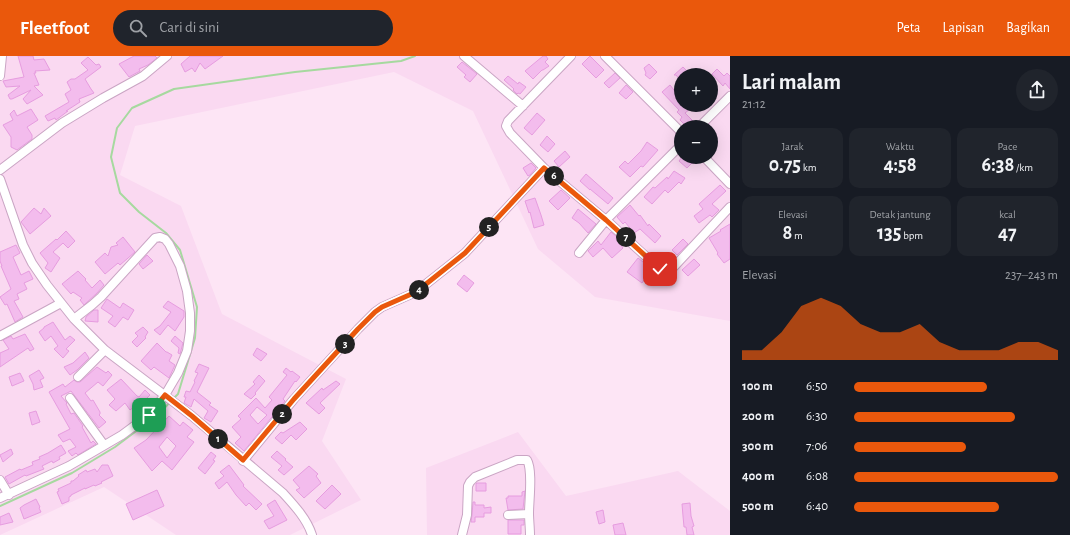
<!DOCTYPE html>
<html lang="id">
<meta charset="utf-8">
<style>
:root{--surface:#171b24;--page:#20242c;--text:#f1f3f6;--muted:#9ea1a6;--accent:#ea580c}
body{margin:0;font-family:"Alegreya Sans",sans-serif;background:var(--page);color:var(--text);height:100vh;display:flex;flex-direction:column;font-size:15px;white-space:nowrap}
*{box-sizing:border-box;margin:0}
p{font-size:13px;color:var(--muted)}
.icon{flex:none;width:22px;height:22px;fill:none;stroke:currentColor;stroke-width:2;stroke-linecap:round;stroke-linejoin:round}
.map{position:relative;flex:1;overflow:hidden}
.side{display:flex;flex-direction:column;background:var(--surface);width:340px}
.side>*{flex:none}
.tools{position:absolute;left:674px;top:12px;display:grid;gap:8px}
.tools a{display:grid;place-items:center;width:44px;height:44px;border-radius:50%;background:var(--surface);box-shadow:0 4px 16px #0002;font-size:20px}
.pin{position:absolute;display:grid;place-items:center;width:34px;height:34px;color:#fff;margin:-17px;border-radius:8px;box-shadow:0 2px 6px #0006}
.km{position:absolute;width:20px;height:20px;margin:-10px;border-radius:50%;background:#222;color:#fff;font-size:11px;line-height:20px;text-align:center}
.round{display:grid;place-items:center;flex:none;width:42px;height:42px;border-radius:21px;background:var(--page)}
.overview{display:flex;align-items:center;justify-content:space-between;height:68px;padding:0 12px}
h1{font-size:22px;font-weight:700;line-height:30px}
.metrics{display:grid;grid-template-columns:repeat(3,1fr);gap:6px;height:68px;padding:4px 12px}
.metrics div{display:grid;align-content:center;border-radius:10px;background:var(--page);text-align:center}
.metrics b{font-size:20px;font-weight:700}
.metrics small{font-size:11px;font-weight:400}
.metrics p{font-size:11px}
.chart{height:112px;padding:8px 12px}
.chart p{display:flex;justify-content:space-between}
.chart svg{width:100%;height:72px;margin-top:4px;fill:var(--accent);opacity:.7}
ul{padding:0 12px;list-style:none;font-size:13px}
li{display:grid;grid-template-columns:64px 48px 1fr;align-items:center;height:30px}
li i{height:10px;border-radius:5px;background:var(--accent)}
header{display:flex;align-items:center;gap:24px;box-sizing:border-box;height:56px;padding:0 20px;background:var(--accent);color:#fff}
header strong{font-size:19px}
nav{display:flex;gap:22px;margin-inline-start:auto;font-size:14px}
.search{width:280px;height:36px;background:var(--page);display:flex;align-items:center;gap:10px;box-sizing:border-box;padding:0 14px;border-radius:22px;color:var(--muted);font-size:15px}
main{display:flex;flex:1;min-height:0}
.map>svg:first-child{display:block}
.residential{fill:#fad9f1;fill-rule:evenodd}
.lines{fill:none;stroke-linecap:round;stroke-linejoin:round}
.stream{stroke:#a6d99f;stroke-width:2}
.building{fill:#f3bced;stroke:#e69cdf;fill-rule:evenodd}
.minor-casing{stroke:#caa5c4;stroke-width:10}
.minor{stroke:#fff;stroke-width:8}
.route-casing{stroke:#fff;stroke-width:8}
.route{stroke:#ea580c;stroke-width:5}
</style>
<header>
<strong>Fleetfoot</strong>
<div class="search"><svg class="icon" aria-label="search" viewBox="0 0 24 24"><circle cx="10" cy="10" r="6"/><path d="M15 15l6 6"/></svg>Cari di sini</div>
<nav><a>Peta</a><a>Lapisan</a><a>Bagikan</a></nav>
</header>
<main>
<div class="map">
<svg width="730" height="479" viewBox="0 0 730 479">
<rect width="100%" height="100%" fill="#fde5f5"/>
<!-- residential -->
<path class="residential" d="M0,0H730V265L595,241L538,193L473,55L394,16L135,70L120,119L181,150L222,258L346,323L322,385L361,444L290,479H176L104,431L0,479ZM681,19H711V49H681ZM681,71H711V101H681Z
M518,376L566,440L678,415L730,455V479H427L426,412Z"/>
<g class="lines">
<!-- stream -->
<path class="stream" d="M173,343L178,338L195,282L197,251L180,194L166,177L139,156L120,137L111,101L117,72L132,52L174,33L295,16L401,5L415,0
M0,450L72,417L115,391L159,358L170,346"/>
</g>
<!-- building -->
<path class="building" d="M18,0H33L34,4L44,3L50,14L35,15L36,17H34L39,29L34,30L43,39L27,48L23,43L31,34L12,43H10L8,39L20,30L6,31L3,25L24,21Z
M134,0H155L157,2L148,9L139,13L140,15L129,21L119,8Z
M190,0H223L205,13L200,7L195,16L192,12L185,16L181,8Z
M543,0H546L548,3L545,6L549,10L543,14H542L533,23L525,15Z
M590,0L604,14L596,22L582,8Z
M88,1L96,9L99,8L101,11L85,23L91,33L94,37L79,43L80,46L66,55H68L56,64L55,62L48,65L45,60L69,46L65,38L71,34L67,26L71,23H75L88,14L81,7Z
M462,6L477,18L470,26L464,21L466,19L457,11Z
M649,8L657,16L650,23L645,19L646,17L644,12Z
M683,11L691,19H681V25L676,19H674Z
M717,13L724,20L727,17L730,20V33L725,27L723,30L712,18Z
M615,17L620,22L609,32L604,27Z
M508,20L518,28L519,26L526,31L520,38L518,37L517,38L513,34L514,33L504,24Z
M626,29L633,36L626,43L619,37Z
M670,29L681,43V49H686L690,53L685,57L695,67L690,71H687L680,64L682,61L677,56L679,54L662,36Z
M31,53L38,64L27,71L32,79V83L17,94L11,91V81L3,69L13,64L10,58L14,54L17,60Z
M537,57L545,64L532,79L524,72Z
M547,80L555,88L548,96L540,89Z
M647,86L658,94L643,111L641,110L630,121L619,111L625,105L628,108L641,95Z
M565,95L570,101L559,111L554,105Z
M682,101H699V103L693,108L692,107L687,112L679,105Z
M531,107L536,112L530,119L528,120L523,112Z
M674,115L685,122L681,128L679,126L668,137L665,134L652,148L644,141L653,131L655,132L667,121L668,123Z
M586,118L613,142L608,148L590,133V134L580,125Z
M720,129L726,135L712,148L719,154L712,161L710,159L699,167L694,160L703,153L699,148Z
M561,134L570,142L558,154L549,145Z
M535,142L541,159L544,169L534,172L530,156L529,157L525,145Z
M630,149L639,160L640,159L648,170L649,168L661,180L655,187L640,173L634,177L625,166L623,168L617,161Z
M34,152L41,158L44,152L51,160L30,178L21,166Z
M578,153L596,168L588,177L579,167L572,162Z
M730,168V203L724,207L717,198L718,197L709,182L721,175L720,174Z
M66,175L75,185L68,192L63,187L53,196L60,202L51,216L45,212L48,207L40,197L56,183L57,184Z
M611,176L617,181L616,183L623,192L612,202L603,192L593,201L588,195L598,185L601,189Z
M123,181L135,196L120,209L118,207L105,218L95,206L105,197L108,200L111,191L118,189L116,187Z
M683,183L688,188L677,199L672,194Z
M16,189L20,197L13,201L21,219L29,215L33,223L24,227L27,233L17,238L19,243L14,245L23,261L15,266L7,248L5,249L0,241L11,233L1,210H2L0,205V196Z
M147,199L153,205L143,213L139,208Z
M638,202L652,213L642,227L627,216Z
M694,203L700,209L688,220L682,214Z
M78,215L86,223L85,224L92,232L100,224L104,229L97,237L84,249L80,244L82,242L73,236L71,238L62,228Z
M464,219L474,227L467,236L457,228Z
M107,243L120,252L123,247L134,254L128,264L123,261L115,271L108,266L113,260L101,252Z
M168,245L184,255V261L175,275L168,269L160,279L154,274L160,270L171,256L163,251Z
M94,254H98V266L85,265L86,261Z
M53,266L65,284L70,280L75,284L66,293L69,295L63,302L54,293L58,290L51,280L45,285L39,276L44,272V271Z
M143,271L148,276L145,281L146,282L137,291L132,286L138,280L135,277Z
M25,278L34,293L30,295L28,292L0,311V297L9,293L3,284L11,280L13,283Z
M175,280L183,287L180,298L178,297L179,292L171,285Z
M157,287L166,296H167L172,299L169,305L175,309L169,322L154,311L151,314L141,305Z
M257,292L267,298L261,305L253,299Z
M85,296L89,302L77,314L70,319L64,311L73,307Z
M199,308L209,312L197,336L211,347L209,349L218,355L211,366L204,362L208,355L194,343L191,351L184,347L186,341H184L186,335L190,336L195,326L194,325L198,317L195,316Z
M97,311L106,317L108,315L112,319L103,330L98,326L85,337L91,345L93,344L100,356V358L99,359L106,366L99,372L71,335L61,340L67,347L66,348L71,358L74,357L83,370L82,371L91,387L93,385L96,388L78,399L76,397L72,400L68,395L76,391L70,383L63,386L58,379L70,373L49,336L63,328L65,331L74,324L77,326H80Z
M286,312L291,316L292,315L300,321L296,326L295,325L283,343L285,345L244,395L235,387L241,381L232,371L241,363L238,360L256,342L265,352L272,344L269,341L287,319L283,316ZM257,351L267,359L258,368L250,359Z
M39,314L44,322L40,324L43,331L34,334L33,328L29,320Z
M20,317L24,325L12,330L9,321Z
M259,319L265,325L255,337L256,338L251,343L244,338L255,328L253,326Z
M121,323L137,340L139,341L145,334L150,339L145,344L152,347L143,356L141,355L140,356L134,351L130,354L125,347L116,355L109,349L115,343L107,334Z
M336,325L340,328L320,347L325,352L319,358L306,347L322,332L323,334Z
M36,355L40,366L32,369L29,357Z
M169,360L180,370L183,366L193,374L187,381L194,386L172,414L162,405L152,415L134,392L146,384ZM167,381L176,390L167,402L159,391Z
M300,366L307,373L296,384L291,379L282,388L275,382L281,376L283,377Z
M61,389L66,397L59,401L60,403L53,407L52,405L42,410L44,413L26,420L25,419L9,428L5,421L20,413L21,414L33,409L32,406L40,403L39,401L48,397Z
M11,393L13,398L3,406L0,399Z
M277,395L286,403L285,404L293,411L284,419L278,414L282,410L271,401Z
M211,396L216,400L213,404L215,405L205,418L198,412Z
M102,409H108L113,420L101,426L102,427L95,430L94,429L85,433V432L71,439V440L69,441V445L62,448L57,436L59,435L58,433L71,427V425H73L79,420L78,419L86,414L87,416L95,413L97,416Z
M229,409L244,429L243,430L262,448L256,454L249,447L246,450L236,439L227,426L219,433L215,427L224,420L220,416Z
M309,410L318,418L316,420L321,427L304,442L296,434L300,432L293,424Z
M477,427H486V435H476V428Z
M332,429L341,438L325,453L316,445Z
M157,434L164,450L133,464L126,448Z
M525,435L523,453L508,454L506,442H508V440H522V436Z
M36,443L40,451L39,452L41,456L24,463L20,452L24,449Z
M275,444L287,464L269,473L264,465L274,460L267,449Z
M473,446H475V449H484V452L491,451V457H484V461H475V466H471L472,459Z
M690,447L691,460L694,470L692,471L694,479H687L686,471H684L683,460L682,448Z
M603,454L605,466L599,468L596,456Z
M9,457L13,466L0,469V461Z
M508,464H524V469H521V478H508Z
M623,467L626,479H615L613,469Z"/>
<g class="lines">
<defs>
<path id="minor" d="M464,0L523,50
M605,0L681,76
M0,20L2,0
M699,71L730,40
M704,101L730,128
M544,112L510,77L506,70L508,65L571,0
M0,114L62,67L103,42L143,20L167,0
M0,123L23,189L32,207L47,229L74,263L105,294L192,360L283,437C294,449 307,463 312,479
M579,197L606,164L664,217L669,216L730,151
M0,280L61,247
M78,321L105,294
M70,342L104,389
M243,405L294,343L358,273L375,256L382,251L416,236L465,197L544,112L606,164L681,89
M0,424L9,439
M0,442L69,410L122,379L149,359L165,339L178,317L187,295L190,275V257L187,235L180,210L169,188L165,183L160,181L155,182L101,241L92,249L74,263
M508,459L529,458
M462,479L467,459L468,430L470,426L475,421L517,404H527C533,414 529,445 529,457C529,464 530,472 530,479"/>
</defs>
<!-- minor casing -->
<use href="#minor" class="minor-casing"/>
<!-- minor -->
<use href="#minor" class="minor"/>
</g>
<g class="lines">
<defs>
<path id="route" d="M149,359L165,339L192,360L243,404L294,343L358,273L375,256L382,251L416,236L465,197L544,112L606,164L660,213"/>
</defs>
<!-- route casing -->
<use href="#route" class="route-casing"/>
<!-- route -->
<use href="#route" class="route"/>
</g>
</svg>
<div class="tools">
<a>+</a>
<a>−</a>
</div>
<div class="pin" style="left:149px;top:359px;background:#1e9e55"><svg class="icon" aria-label="arrive" viewBox="0 0 24 24"><path d="M6 21V4h12l-3 4 3 4H6"/></svg></div>
<div class="pin" style="left:660px;top:213px;background:#d93025"><svg class="icon" aria-label="check" viewBox="0 0 24 24"><path d="M5 12l5 5 9-10"/></svg></div>
<b class="km" style="left:218px;top:383px">1</b>
<b class="km" style="left:282px;top:358px">2</b>
<b class="km" style="left:345px;top:288px">3</b>
<b class="km" style="left:419px;top:234px">4</b>
<b class="km" style="left:489px;top:171px">5</b>
<b class="km" style="left:554px;top:120px">6</b>
<b class="km" style="left:626px;top:181px">7</b>
</div>
<section class="side">
<div class="overview"><div><h1>Lari malam</h1><p>21:12</p></div><a class="round"><svg class="icon" aria-label="share" viewBox="0 0 24 24"><path d="M12 15V3M7 8l5-5 5 5M5 13v7h14v-7"/></svg></a></div>
<div class="metrics">
<div><p>Jarak</p><b>0.75<small> km</small></b></div>
<div><p>Waktu</p><b>4:58</b></div>
<div><p>Pace</p><b>6:38<small> /km</small></b></div>
</div>
<div class="metrics">
<div><p>Elevasi</p><b>8<small> m</small></b></div>
<div><p>Detak jantung</p><b>135<small> bpm</small></b></div>
<div><p>kcal</p><b>47</b></div>
</div>
<div class="chart"><p><span>Elevasi</span>237–243 m</p>
<svg viewBox="0 0 160 44" preserveAspectRatio="none"><path d="M0 44V38L10 38L20 27L30 11L40 6L50 11L60 22L70 27L80 27L90 22L100 33L110 38L120 38L130 38L140 33L150 33L160 38V44z"/></svg>
</div>
<ul>
<li><b>100 m</b>6:50<i style="width:65%"></i></li>
<li><b>200 m</b>6:30<i style="width:79%"></i></li>
<li><b>300 m</b>7:06<i style="width:55%"></i></li>
<li><b>400 m</b>6:08<i style="width:100%"></i></li>
<li><b>500 m</b>6:40<i style="width:71%"></i></li>
</ul>
</section>
</main>
